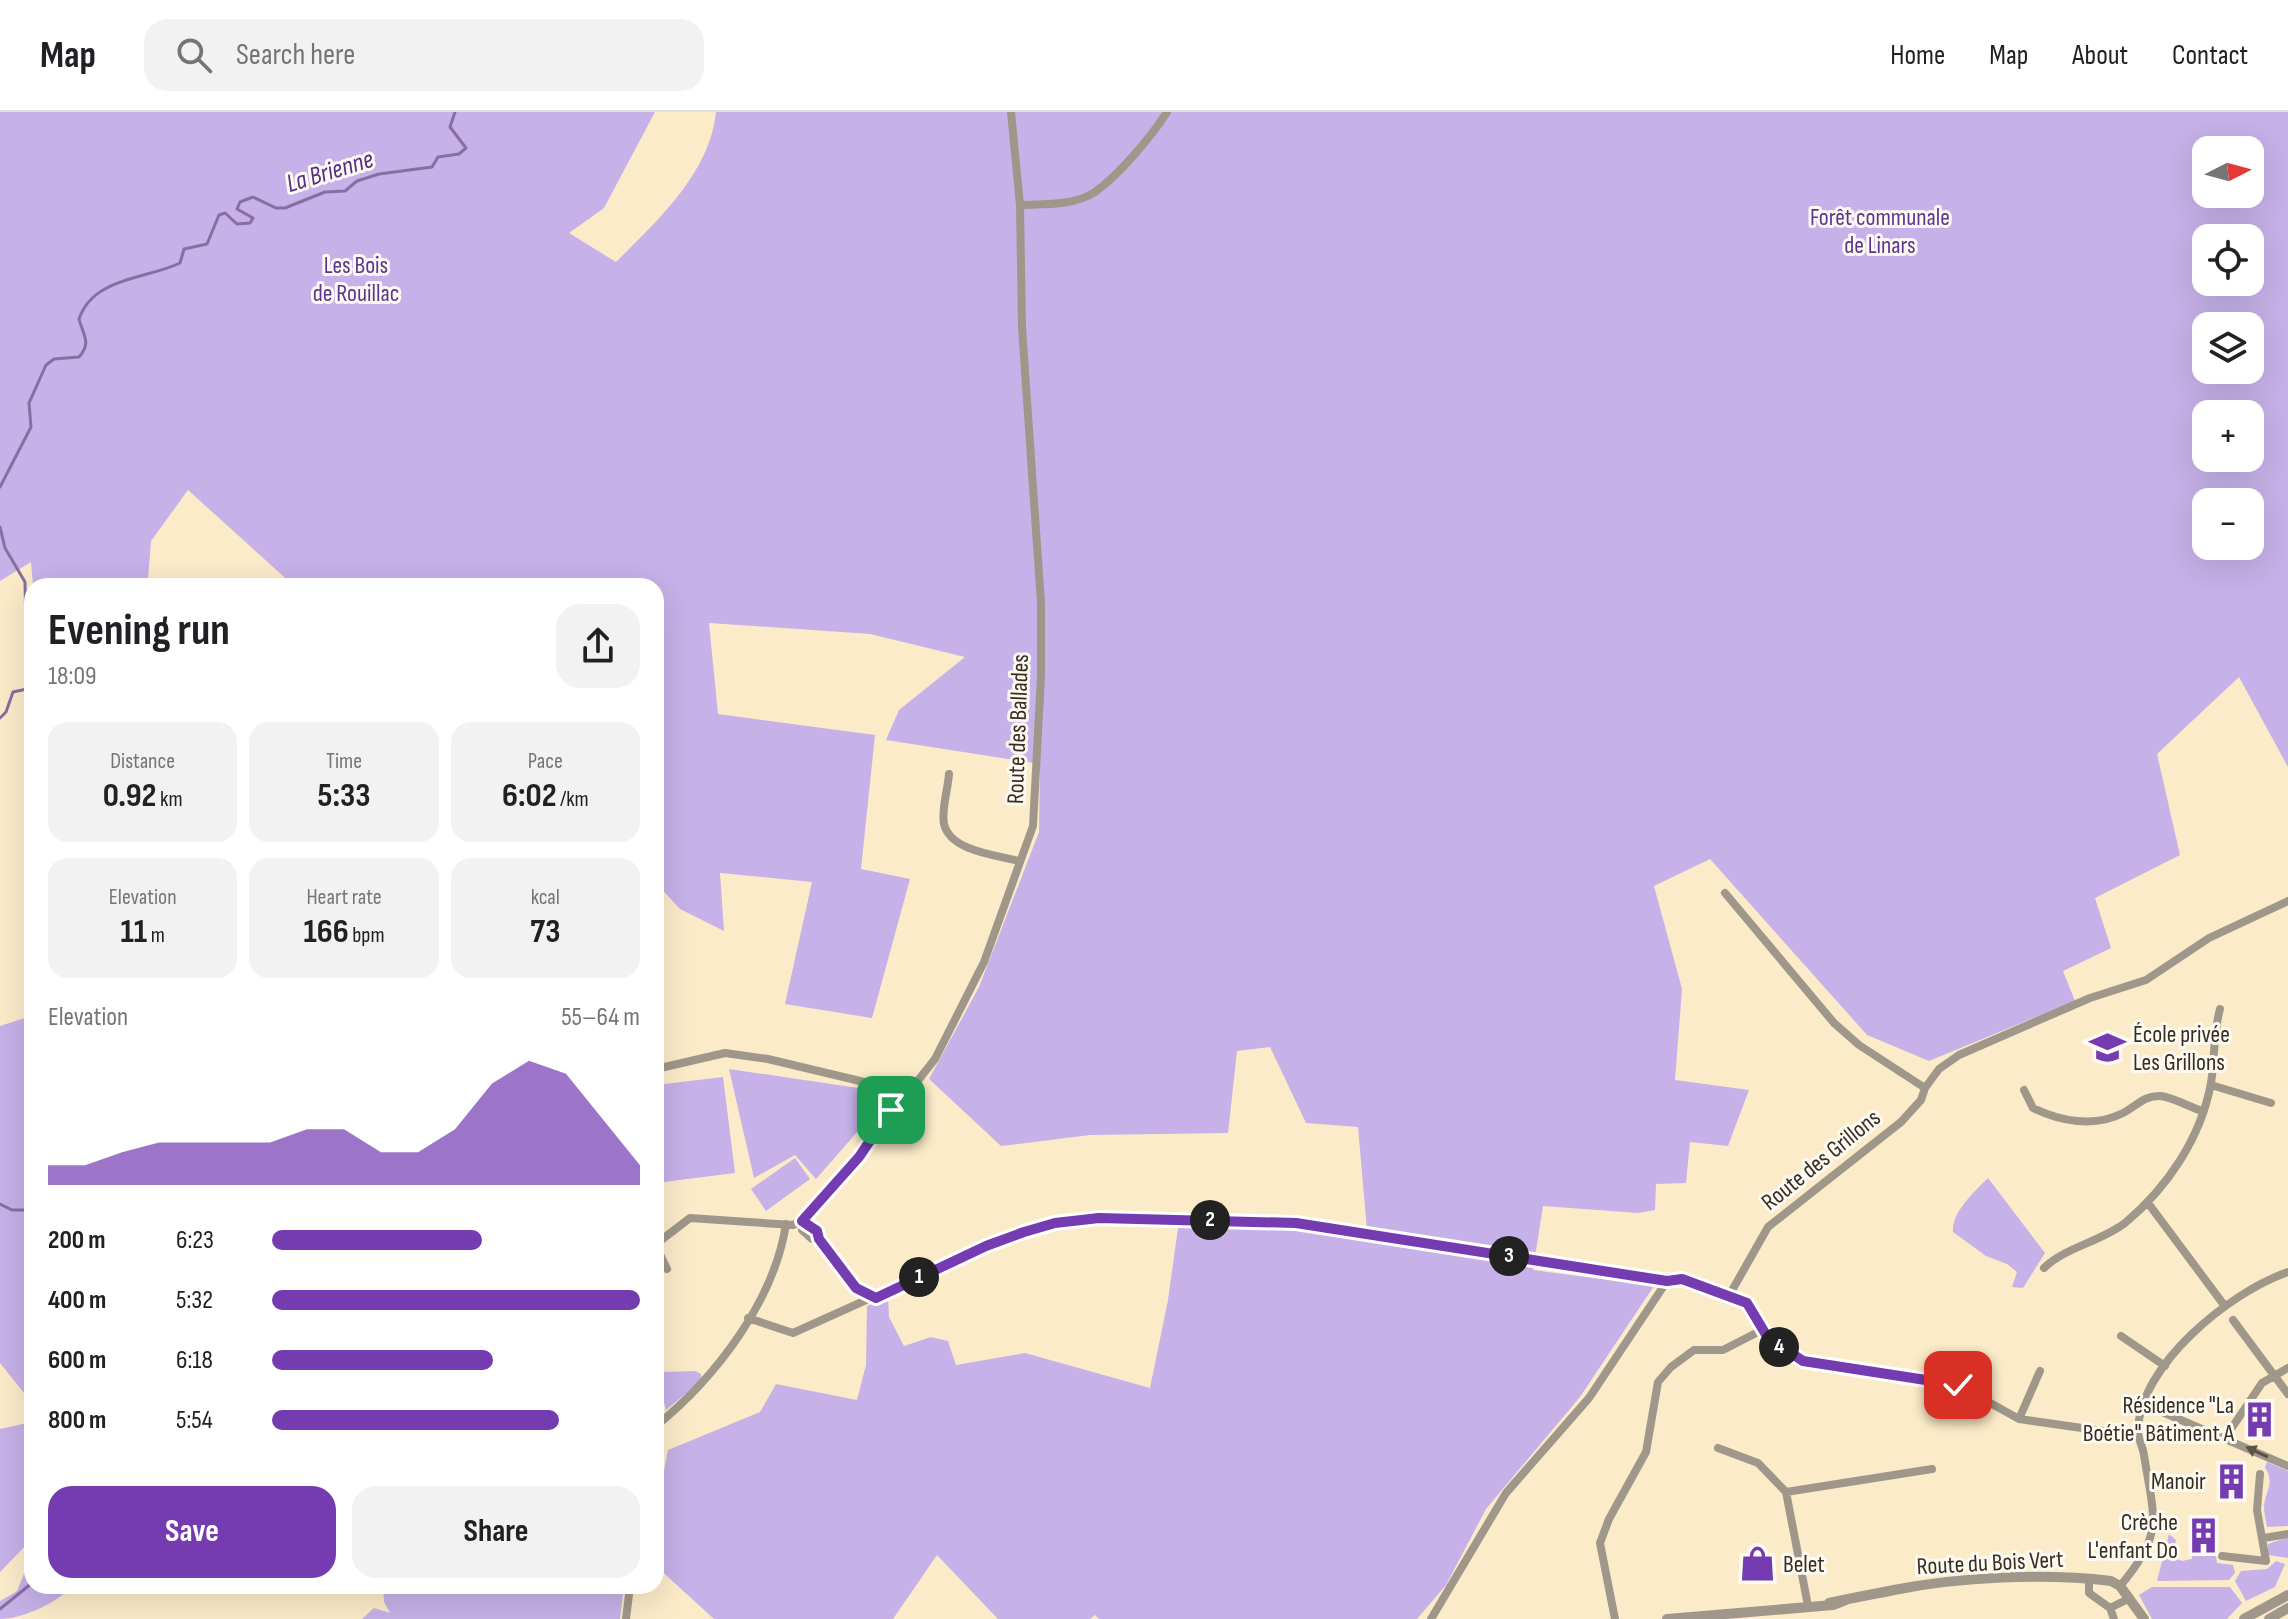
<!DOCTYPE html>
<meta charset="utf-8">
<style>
:root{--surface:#fff;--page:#f2f2f2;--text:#202124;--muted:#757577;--line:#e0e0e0;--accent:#753cb2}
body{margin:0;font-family:"Sofia Sans Condensed",sans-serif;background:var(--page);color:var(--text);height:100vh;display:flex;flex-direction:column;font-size:30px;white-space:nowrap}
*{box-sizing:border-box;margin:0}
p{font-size:26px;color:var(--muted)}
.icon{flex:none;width:44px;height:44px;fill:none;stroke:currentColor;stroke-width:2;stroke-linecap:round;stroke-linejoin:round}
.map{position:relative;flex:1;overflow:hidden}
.sheet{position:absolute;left:24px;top:466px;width:640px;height:1016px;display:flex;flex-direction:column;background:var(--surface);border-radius:24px;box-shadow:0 8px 32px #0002}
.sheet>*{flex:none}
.needle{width:52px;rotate:84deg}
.controls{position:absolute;left:2192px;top:24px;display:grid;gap:16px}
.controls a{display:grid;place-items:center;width:72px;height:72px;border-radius:16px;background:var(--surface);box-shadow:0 8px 32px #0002;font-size:40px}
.pin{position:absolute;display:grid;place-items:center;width:68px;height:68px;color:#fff;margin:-34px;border-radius:16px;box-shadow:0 4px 12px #0006}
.km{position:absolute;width:40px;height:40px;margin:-20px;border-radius:50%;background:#222;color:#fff;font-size:22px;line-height:40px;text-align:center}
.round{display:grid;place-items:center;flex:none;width:84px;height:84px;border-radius:24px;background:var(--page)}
.headline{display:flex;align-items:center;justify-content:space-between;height:136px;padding:0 24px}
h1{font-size:44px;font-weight:700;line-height:60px}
.stats{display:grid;grid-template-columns:repeat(3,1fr);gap:12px;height:136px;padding:8px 24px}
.stats div{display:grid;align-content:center;border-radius:20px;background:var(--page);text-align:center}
.stats b{font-size:34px;font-weight:700}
.stats small{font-size:22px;font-weight:400}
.stats p{font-size:22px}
.chart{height:224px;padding:16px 24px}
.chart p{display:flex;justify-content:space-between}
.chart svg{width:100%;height:144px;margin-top:8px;fill:var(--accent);opacity:.7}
.cta{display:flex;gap:16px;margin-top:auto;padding:16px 24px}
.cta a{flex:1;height:92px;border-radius:24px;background:var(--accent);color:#fff;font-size:32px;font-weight:700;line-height:92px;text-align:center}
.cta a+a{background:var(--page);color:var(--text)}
ul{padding:0 24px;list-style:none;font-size:26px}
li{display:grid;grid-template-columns:128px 96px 1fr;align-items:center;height:60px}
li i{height:20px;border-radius:10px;background:var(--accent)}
header{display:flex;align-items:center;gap:48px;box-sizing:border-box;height:112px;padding:0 40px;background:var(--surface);border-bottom:2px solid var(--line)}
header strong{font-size:38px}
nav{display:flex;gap:44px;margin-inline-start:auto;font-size:28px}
.search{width:560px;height:72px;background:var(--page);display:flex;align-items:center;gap:20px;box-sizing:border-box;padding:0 28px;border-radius:24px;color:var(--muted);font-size:30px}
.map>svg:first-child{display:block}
.green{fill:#c6b1e8;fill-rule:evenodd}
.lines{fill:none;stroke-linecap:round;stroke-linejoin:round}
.stream{stroke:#886fa2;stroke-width:3}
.minor{stroke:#9f988a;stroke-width:8}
.tertiary{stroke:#9f988a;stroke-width:10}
.oneway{fill:#5a5346}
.route-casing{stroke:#fff;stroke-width:16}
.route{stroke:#753cb2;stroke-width:10}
.labels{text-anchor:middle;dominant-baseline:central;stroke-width:6;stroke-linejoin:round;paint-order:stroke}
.park-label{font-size:24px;fill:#5e338f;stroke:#fdfaf3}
.street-label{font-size:24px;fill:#352e21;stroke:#fdfaf3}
.poi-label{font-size:24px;fill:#352e21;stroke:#fdfaf3;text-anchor:end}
.water-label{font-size:26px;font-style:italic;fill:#572b86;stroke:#fdfaf3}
</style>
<header>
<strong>Map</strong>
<div class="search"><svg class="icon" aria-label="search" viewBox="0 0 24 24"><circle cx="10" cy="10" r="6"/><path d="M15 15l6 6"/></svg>Search here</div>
<nav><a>Home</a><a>Map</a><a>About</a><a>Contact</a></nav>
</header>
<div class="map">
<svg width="2288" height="1507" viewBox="0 0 2288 1507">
<rect width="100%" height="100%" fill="#fcebc9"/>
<!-- green -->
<path class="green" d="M0,0H655L604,96L569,121L616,150C657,109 710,61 716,0H2288V655L2239,565L2157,642L2180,743L2095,786L2111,836L2063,859L2075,889L1929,949L1867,923L1710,747L1654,774L1682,877L1675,968L1749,978L1728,1034L1690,1030L1686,1071L1656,1072L1655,1098L1638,1101L1543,1094L1533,1158L1654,1174L1580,1285L1486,1397L1446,1473L1417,1507H1099L1095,1503L1090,1507H998L937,1443L893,1507H714L656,1454V1401L668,1338L760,1300L776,1272L857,1288L866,1253L867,1194L888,1185L889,1205L904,1234L931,1225L948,1229L956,1253L1025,1241L1150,1276L1168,1188L1178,1116L1293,1109L1367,1118L1358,1015L1306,1011L1270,935L1237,939L1228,1021L1090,1023L1001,1034L929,967L979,875L1039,720L1040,652L886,628L899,598L965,545L870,522L709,511L718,602L875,623L861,757L910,767L872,906L785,892L812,770L720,761L724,819L680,797L656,771V474H294L188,378L151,429L148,467L162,474H33L31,450L0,469ZM2206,38H2250V82H2206ZM2206,126H2250V170H2206ZM2206,214H2250V258H2206ZM2206,302H2250V346H2206ZM2206,390H2250V434H2206Z
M32,898V1291L0,1251V914L31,904Z
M729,957L872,978L880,994L816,1067L795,1043L754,1066Z
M723,965L735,1061L656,1071V973Z
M795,1046L810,1067L766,1099L751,1077Z
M1988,1066L2045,1141L2023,1176L2012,1175L2017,1160L2007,1152L1986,1144L1953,1120C1951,1101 1975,1079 1988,1066Z
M695,1259L701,1262V1269L666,1298L657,1263L663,1260Z
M32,1310V1427L0,1460V1317Z
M2267,1350L2288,1359V1414L2267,1415C2266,1409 2264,1400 2264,1394C2266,1377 2275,1372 2265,1355Z
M2169,1422L2176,1428L2173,1445L2182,1449L2192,1447V1440L2215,1439L2217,1451L2233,1453L2235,1461L2229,1468L2157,1469Z
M2288,1425V1446L2268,1443V1432Z
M32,1442V1474H73C56,1491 23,1507 0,1507V1489L17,1479Z
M2276,1449L2285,1452L2275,1475L2246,1489L2235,1469L2241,1459L2267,1457Z
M383,1474H624L620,1507H362L374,1496L390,1501L384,1490Z
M2152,1475H2230L2242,1491L2227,1507H2152L2139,1483Z"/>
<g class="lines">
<!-- stream -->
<path class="stream" d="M0,375L31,315L29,291L46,253L54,247L79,245C92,231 83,223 79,207C93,165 147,167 180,151L184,137L207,132L219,103L225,101L237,112L250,111L253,106L237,97L240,90L253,85L276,96H285L325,80L345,79L357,69L379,62L432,55L438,45L459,42L466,36L450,15L455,0
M0,415L5,436L25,470L26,520L32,554
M0,606L6,600L13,580L27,577L32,566
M0,1092L12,1098H32
M0,1497L32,1471"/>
<!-- minor -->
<path class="minor" d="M1020,93C1044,92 1074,94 1095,80C1119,63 1151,25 1167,0
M949,662C948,677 941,698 944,712C950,739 996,743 1019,749
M1725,781L1834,911L1859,933L1925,976
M656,957L725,941L768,947L906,980
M2211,973L2271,991
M877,974L891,998
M2024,978L2033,996C2060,1009 2094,1016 2123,1001C2137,994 2144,983 2161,984C2174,986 2190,995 2202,999
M2148,1091L2224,1193
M802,1109L817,1119L819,1127L856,1176L876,1186
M802,1109V1118L812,1127H819
M656,1132L690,1106L793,1113L802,1109L824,1087L935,947L984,850L1033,714L1041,564V491L1022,216L1020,93L1011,0
M656,1134L667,1157
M2044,1156C2066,1135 2100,1130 2125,1111C2167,1076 2201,1026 2211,971C2215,946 2213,922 2220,897
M1730,1182L1768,1115L1901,1010L1921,988L1925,976L1939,957L1959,943L2090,886L2146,868L2209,826L2288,789
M748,1206L793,1221L986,1134L1055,1111L1099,1106L1296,1111L1667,1169
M2233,1208L2288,1282
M2121,1224L2165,1254
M2146,1293L2288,1354
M2019,1307L2040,1259
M656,1314C715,1266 774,1190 786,1112
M2225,1326L2262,1271L2288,1256
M1718,1336L1758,1351L1786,1380
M2264,1426L2288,1422
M2222,1444L2266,1449L2257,1398L2260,1362
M2089,1466V1481L2110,1496L2114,1507
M2120,1474C2165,1421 2154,1407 2144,1343C2143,1335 2138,1327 2138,1319C2139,1253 2230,1180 2288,1160
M1808,1494L1786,1380L1932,1357
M2110,1496L2130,1486
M626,1507L630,1474
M1431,1507L1506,1381L1589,1286L1667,1169L1682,1167L1747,1191L1768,1226L1803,1249L1938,1268L1958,1273L2019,1307L2138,1324
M1615,1507L1600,1431L1609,1407L1646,1340L1658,1270L1671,1255L1694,1238H1723L1762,1218"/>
<!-- tertiary -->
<path class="tertiary" d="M1894,1478C1959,1465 2044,1461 2111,1469L2120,1474L2144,1507
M1848,1487L1894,1478L1880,1481
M1667,1507L1833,1493L1848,1487L1829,1491
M2244,1507L2288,1483
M2269,1507L2288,1496"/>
</g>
<!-- one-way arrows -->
<defs><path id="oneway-solid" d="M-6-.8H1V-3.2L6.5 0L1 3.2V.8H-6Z" transform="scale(2)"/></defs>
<use class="oneway" href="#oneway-solid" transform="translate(2257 1340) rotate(-155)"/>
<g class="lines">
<defs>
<path id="route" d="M891,998L859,1045L802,1109L817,1119L819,1127L856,1176L876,1186L986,1134L1024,1120L1055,1111L1099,1106L1296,1111L1667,1169L1682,1167L1747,1191L1768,1226L1803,1249L1958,1273"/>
</defs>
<!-- route casing -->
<use href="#route" class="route-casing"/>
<!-- route -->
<use href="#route" class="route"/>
</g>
<!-- icons -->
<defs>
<symbol id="school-bare" viewBox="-9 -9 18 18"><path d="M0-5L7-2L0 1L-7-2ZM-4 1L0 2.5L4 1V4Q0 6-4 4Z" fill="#753cb2" stroke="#fdfaf3" stroke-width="2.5" paint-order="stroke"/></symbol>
<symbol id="building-bare" viewBox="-9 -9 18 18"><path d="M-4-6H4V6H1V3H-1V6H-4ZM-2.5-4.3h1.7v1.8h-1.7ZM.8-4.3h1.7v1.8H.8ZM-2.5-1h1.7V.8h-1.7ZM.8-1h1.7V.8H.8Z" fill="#753cb2" stroke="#fdfaf3" stroke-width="2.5" paint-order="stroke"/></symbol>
<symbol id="shop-bare" viewBox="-9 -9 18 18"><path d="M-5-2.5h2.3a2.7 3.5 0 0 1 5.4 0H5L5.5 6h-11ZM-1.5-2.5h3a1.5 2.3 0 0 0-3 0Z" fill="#753cb2" stroke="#fdfaf3" stroke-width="2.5" paint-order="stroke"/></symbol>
</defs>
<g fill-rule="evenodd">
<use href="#school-bare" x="2082" y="910" width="51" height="51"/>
<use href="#building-bare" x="2234" y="1282" width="51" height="51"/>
<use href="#building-bare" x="2206" y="1344" width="51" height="51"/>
<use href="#building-bare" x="2178" y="1398" width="51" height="51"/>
<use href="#shop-bare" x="1732" y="1426" width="51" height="51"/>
</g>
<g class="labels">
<!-- park labels -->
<g class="park-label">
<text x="1880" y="105">Forêt communale<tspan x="1880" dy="28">de Linars</tspan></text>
<text x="356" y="153">Les Bois<tspan x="356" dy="28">de Rouillac</tspan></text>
</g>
<!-- street labels -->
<g class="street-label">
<text transform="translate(1018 617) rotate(-88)">Route des Ballades</text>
<text transform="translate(1821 1048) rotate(-39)">Route des Grillons</text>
<text transform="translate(1990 1451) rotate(-3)">Route du Bois Vert</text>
</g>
<!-- poi labels -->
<g class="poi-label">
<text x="2133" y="922" text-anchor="start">École privée<tspan x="2133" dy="28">Les Grillons</tspan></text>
<text x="2234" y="1293">Résidence "La<tspan x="2234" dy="28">Boétie" Bâtiment A</tspan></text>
<text x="2206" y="1369">Manoir</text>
<text x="2178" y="1410">Crèche<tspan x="2178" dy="28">L'enfant Do</tspan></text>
<text x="1783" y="1452" text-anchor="start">Belet</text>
</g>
<!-- water labels -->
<g class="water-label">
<text transform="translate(330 60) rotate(-17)">La Brienne</text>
</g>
</g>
</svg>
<div class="controls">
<a><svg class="needle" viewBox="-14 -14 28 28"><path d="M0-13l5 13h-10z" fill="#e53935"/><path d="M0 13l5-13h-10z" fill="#757577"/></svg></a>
<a><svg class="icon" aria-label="locate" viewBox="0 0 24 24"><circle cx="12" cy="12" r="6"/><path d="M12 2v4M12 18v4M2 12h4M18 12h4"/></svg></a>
<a><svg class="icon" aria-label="layers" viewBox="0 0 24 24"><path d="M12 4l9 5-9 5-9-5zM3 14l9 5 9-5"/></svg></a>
<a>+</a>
<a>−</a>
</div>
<div class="pin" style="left:891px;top:998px;background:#1e9e55"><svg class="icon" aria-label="arrive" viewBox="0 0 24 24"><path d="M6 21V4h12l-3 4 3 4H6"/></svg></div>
<div class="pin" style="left:1958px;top:1273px;background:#d93025"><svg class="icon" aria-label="check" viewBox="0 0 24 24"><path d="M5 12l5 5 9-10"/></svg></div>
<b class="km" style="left:919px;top:1165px">1</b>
<b class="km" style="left:1210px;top:1108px">2</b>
<b class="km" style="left:1509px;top:1144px">3</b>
<b class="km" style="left:1779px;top:1235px">4</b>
<section class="sheet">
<div class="headline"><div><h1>Evening run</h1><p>18:09</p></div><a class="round"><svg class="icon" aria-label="share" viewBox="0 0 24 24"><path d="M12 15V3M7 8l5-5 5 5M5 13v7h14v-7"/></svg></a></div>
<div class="stats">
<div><p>Distance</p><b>0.92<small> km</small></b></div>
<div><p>Time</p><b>5:33</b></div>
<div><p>Pace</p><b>6:02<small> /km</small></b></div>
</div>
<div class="stats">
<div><p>Elevation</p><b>11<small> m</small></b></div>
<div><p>Heart rate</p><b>166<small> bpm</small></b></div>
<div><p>kcal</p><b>73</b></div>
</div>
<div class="chart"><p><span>Elevation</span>55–64 m</p>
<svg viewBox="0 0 160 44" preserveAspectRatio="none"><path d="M0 44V38L10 38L20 34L30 31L40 31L50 31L60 31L70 27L80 27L90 34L100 34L110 27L120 13L130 6L140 10L150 24L160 38V44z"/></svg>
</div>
<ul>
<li><b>200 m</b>6:23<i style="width:57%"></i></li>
<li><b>400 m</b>5:32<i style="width:100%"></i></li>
<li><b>600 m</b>6:18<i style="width:60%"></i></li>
<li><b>800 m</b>5:54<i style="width:78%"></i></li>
</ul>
<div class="cta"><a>Save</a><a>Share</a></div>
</section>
</div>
